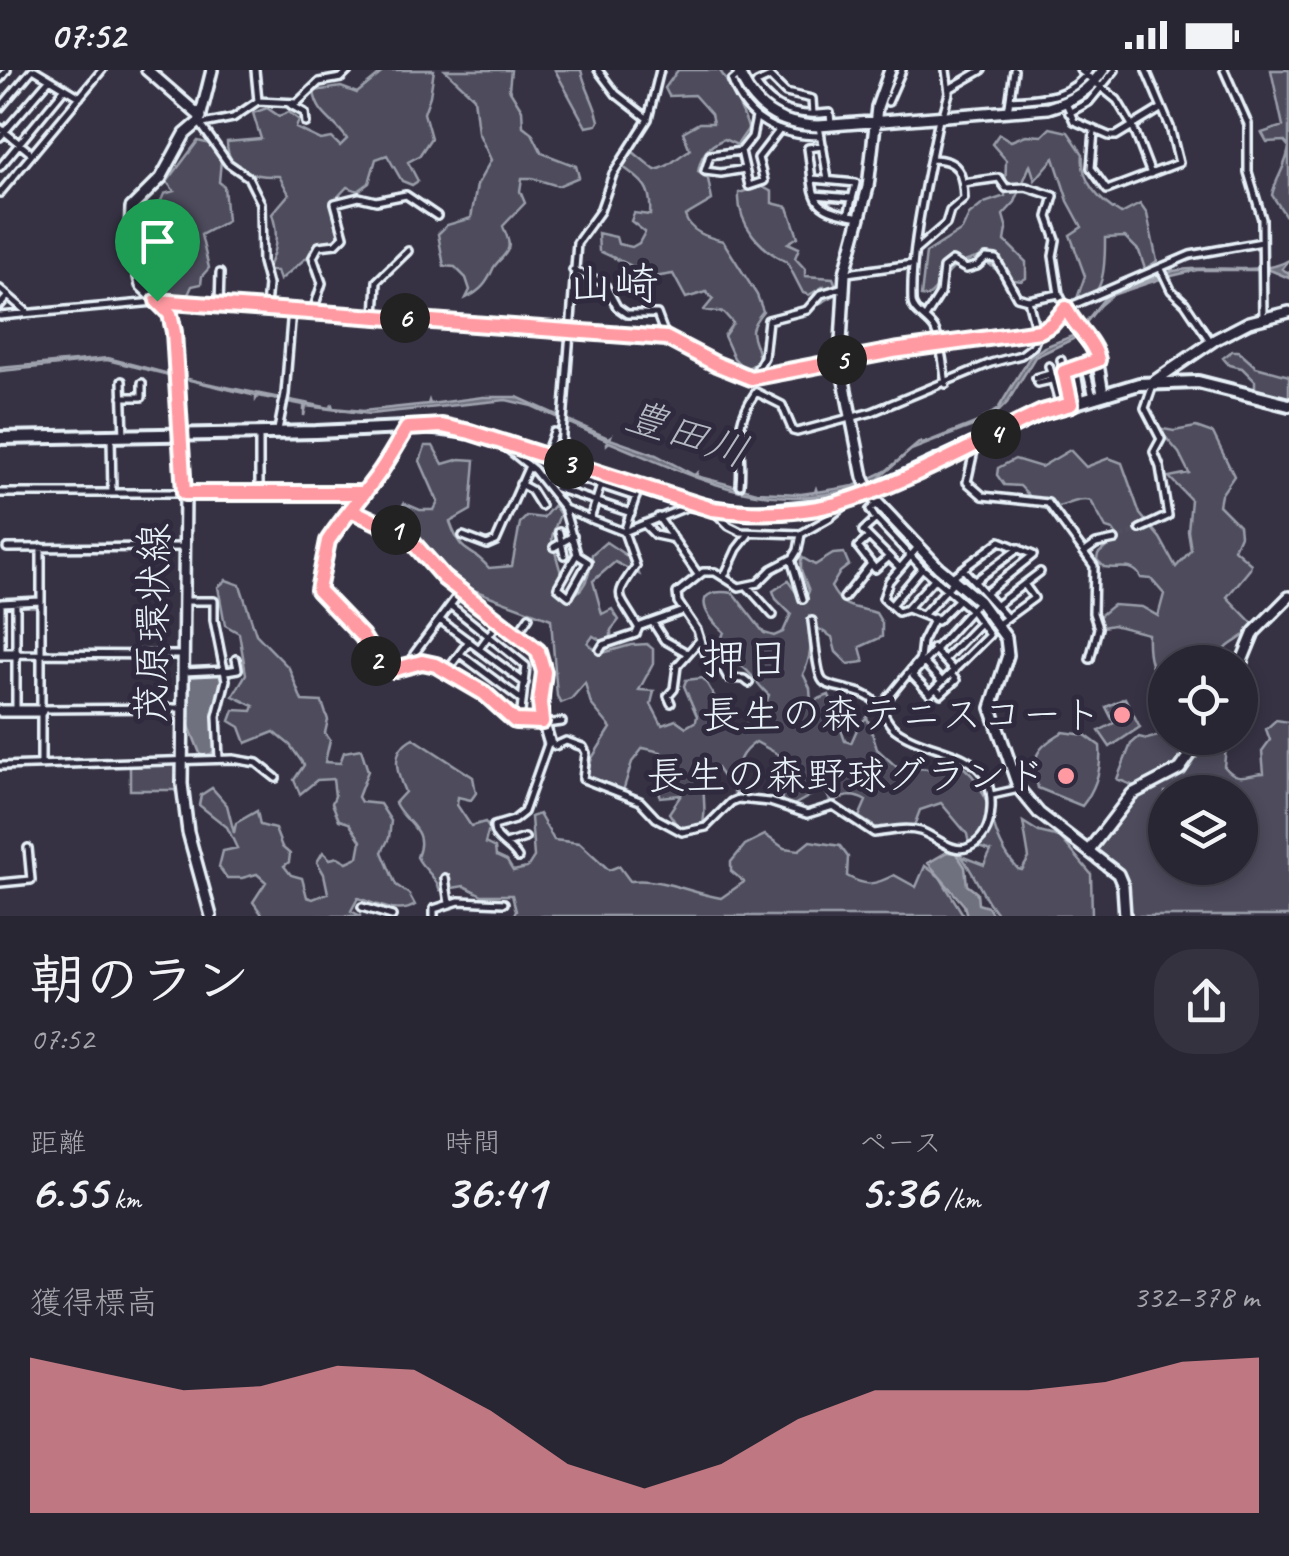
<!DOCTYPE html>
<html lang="ja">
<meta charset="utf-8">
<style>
:root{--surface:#282633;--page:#34323f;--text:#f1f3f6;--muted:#a5a5ac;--line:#44434e;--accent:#ff9aa2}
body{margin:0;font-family:Caveat,"Klee One",sans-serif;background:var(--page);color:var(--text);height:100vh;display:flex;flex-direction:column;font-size:38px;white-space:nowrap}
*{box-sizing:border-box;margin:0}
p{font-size:32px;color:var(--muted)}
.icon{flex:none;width:55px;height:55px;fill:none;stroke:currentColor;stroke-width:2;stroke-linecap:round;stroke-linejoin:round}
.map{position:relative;height:846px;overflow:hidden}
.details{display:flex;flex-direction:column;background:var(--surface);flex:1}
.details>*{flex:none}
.fabs{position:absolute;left:1148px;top:575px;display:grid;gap:20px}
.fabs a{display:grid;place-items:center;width:110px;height:110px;border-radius:50%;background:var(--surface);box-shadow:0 5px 15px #0003,0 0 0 2px var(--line);font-size:50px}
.pin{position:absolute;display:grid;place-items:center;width:85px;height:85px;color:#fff;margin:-102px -42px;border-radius:50% 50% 50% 0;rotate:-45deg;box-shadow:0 0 10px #0007}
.pin .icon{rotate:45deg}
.km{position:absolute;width:50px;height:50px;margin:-25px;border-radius:50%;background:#222;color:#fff;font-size:28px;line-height:50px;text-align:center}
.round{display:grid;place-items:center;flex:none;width:105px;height:105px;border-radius:40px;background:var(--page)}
.overview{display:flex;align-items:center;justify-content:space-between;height:170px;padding:0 30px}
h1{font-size:55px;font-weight:700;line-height:75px}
.figures{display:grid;grid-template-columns:repeat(3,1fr);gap:15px;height:170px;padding:10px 30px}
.figures div{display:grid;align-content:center}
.figures b{font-size:50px;font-weight:700}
.figures small{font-size:28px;font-weight:400}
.figures p{font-size:28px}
.chart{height:280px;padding:20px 30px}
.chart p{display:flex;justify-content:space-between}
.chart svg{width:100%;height:180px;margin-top:10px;fill:var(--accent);opacity:.7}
.status{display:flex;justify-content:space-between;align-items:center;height:70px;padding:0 50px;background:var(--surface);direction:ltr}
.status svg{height:28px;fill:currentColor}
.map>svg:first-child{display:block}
.green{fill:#4d4b5c;stroke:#9a9eaa;stroke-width:2.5;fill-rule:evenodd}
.water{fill:#70717f;stroke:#a0a4af;stroke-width:2.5}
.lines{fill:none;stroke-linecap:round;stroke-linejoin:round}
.street-tunnel{stroke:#514f5f;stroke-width:5;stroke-dasharray:5 2.5;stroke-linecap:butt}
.street-casing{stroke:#e8f1f8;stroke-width:12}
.secondary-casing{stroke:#e8f1f8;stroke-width:16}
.primary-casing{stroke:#e8f1f8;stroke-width:18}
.street{stroke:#2f2a3d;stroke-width:5}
.secondary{stroke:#2f2a3d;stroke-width:9}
.primary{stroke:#2f2a3d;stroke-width:10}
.route-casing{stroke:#fff;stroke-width:20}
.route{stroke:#ff9aa2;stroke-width:12}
.poi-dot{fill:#ff9aa2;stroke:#2f2a3d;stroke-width:4}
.labels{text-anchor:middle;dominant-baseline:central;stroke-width:10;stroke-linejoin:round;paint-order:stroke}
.street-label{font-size:40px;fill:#e8f1f8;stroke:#2f2a3d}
.poi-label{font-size:40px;fill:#e8f1f8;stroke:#2f2a3d;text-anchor:end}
.water-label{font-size:42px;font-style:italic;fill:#b2b7c2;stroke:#2f2a3d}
.quarter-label{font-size:45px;fill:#e8f1f8;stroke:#2f2a3d}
</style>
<div class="status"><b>07:52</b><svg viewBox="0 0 49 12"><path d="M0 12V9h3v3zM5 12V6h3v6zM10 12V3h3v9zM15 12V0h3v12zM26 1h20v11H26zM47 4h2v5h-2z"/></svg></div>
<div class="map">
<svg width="1289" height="846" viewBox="0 0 1289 846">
<rect width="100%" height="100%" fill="#363244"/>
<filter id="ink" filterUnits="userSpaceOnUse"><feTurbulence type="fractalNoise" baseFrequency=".01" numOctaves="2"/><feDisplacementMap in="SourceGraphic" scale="20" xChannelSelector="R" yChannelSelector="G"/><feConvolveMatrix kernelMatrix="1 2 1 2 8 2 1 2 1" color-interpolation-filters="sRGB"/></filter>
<g filter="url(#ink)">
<!-- green -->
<path class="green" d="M385,0H434L430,26L424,43L431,68L419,86L408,92L418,111L412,115L402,111L387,85L376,89L369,113L358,121L347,117L331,134L341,163L334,172H325L280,210L277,201H266C276,182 279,165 272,144L289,124L279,106C254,107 227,102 227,72L261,69L253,43L267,38L279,46L289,42L299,50L296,58L321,70L332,68L340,76L347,69C335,50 317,46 314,21L341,17L357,23Z
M445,0H511L509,19L522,40L523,56L532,63L542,83L576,96L579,107L558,116L532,108H522L520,121L525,133L503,156C505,163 511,171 508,179C505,187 496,192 493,199C487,213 481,221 466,228L470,220L466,208L455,197L444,196L438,164L447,155L471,148L477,115L491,90L478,62L474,27Z
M555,0H581C585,18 595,33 599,51L597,55L586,57Z
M678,0H719C726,7 747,50 748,59L737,75L724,69C708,76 701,84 698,102L708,109L712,130L685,146C690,162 707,167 723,171L757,225L763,241C742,267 757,264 759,291L745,300L734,288L724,266L733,253L724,243L704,240L713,229L706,222L686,228L673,204L642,209L632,196L599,181L598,163L616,167L618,174L632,177L639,173L645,162L631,151L634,143L650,145C652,118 644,112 623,97L632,81L655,100C671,97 676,87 690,80L683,62L699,53H713L711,44L694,25L669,26L665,18Z
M1271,0H1289V151L1272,125C1276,107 1287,96 1289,77L1284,71L1267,72L1262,63L1283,56Z
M1050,58L1068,62L1083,84C1080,111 1099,131 1121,144L1140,134L1147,144L1157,191L1145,199L1139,181L1125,167L1105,168C1105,194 1106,224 1079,237L1075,234L1085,206L1070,165L1082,157L1068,131L1054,88L1035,110L1030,95L1015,132L1003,145L1007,159L1005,171L1026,192V208L1021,211L1008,209L980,187C941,197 953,206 927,227L921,226L926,183L962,160L969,145L984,133L1005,126L1006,90L992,74L999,64L1011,71L1026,65L1042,66Z
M198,71L210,74L221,90L219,112L224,116L227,151L201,165L209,198L202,206L201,214L192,216L186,229L165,228C175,193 170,181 152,151L164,124L174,121L167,112Z
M761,116L772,122V133L788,137L798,167L788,173L799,178L795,188L805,199V206L833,208L839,223L821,233L818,229L827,224L824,216L809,225L803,223L787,192C761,180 737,154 739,123Z
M1232,281H1238L1256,297L1289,306V331L1255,322V311L1242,298L1229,295L1223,288Z
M1196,357L1213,363L1234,406L1221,425L1219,435L1239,455L1240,465L1234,479L1251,494L1250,499L1227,527L1254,555C1245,571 1225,571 1220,589L1229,592H1165V618C1151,601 1147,587 1148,564L1113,555L1102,557L1097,548L1113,535L1142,537L1158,546L1164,524L1151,509L1141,508C1134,492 1119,500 1104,497L1097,490L1098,484L1118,467L1113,460L1106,458L1091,431C1075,426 1060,442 1041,438L1020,416L1004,415L997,405L998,398L1015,389L1041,397L1070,380L1086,397L1109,388L1122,393L1140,444L1160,468L1176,497L1191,480L1188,461L1191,430L1169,407L1189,403L1179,383L1158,358L1174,361Z
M425,376H433L443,394L460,389L475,390L471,440L450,452C463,489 469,474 489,498L512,496L520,453L527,446L543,448L554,435L560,444C558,451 552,462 552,469C553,475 566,523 569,527C587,521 591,501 592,484L606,472L633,490L639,504L615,492L593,511L602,544L612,539L619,550L611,560V569L602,571L593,566L588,573L599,584L631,575L647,574L653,579V594L639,620L654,621L651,634L662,655L676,650L686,657L696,651L697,646L684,616L686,610L703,608C713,621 725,650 737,657L760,649L769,625C760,618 753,605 744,598C731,589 725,590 720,573L724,562C702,543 691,517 733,523L764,563L774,566L783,562L791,544L776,529L773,521L788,511L801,529L806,528L809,521L801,500V487L815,495L833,484L844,483L849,495L840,502L831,517C844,541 852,535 876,543L882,553V567L860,577L864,592L848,594L836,582L832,567L816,557C809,573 812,588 803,604L810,618L811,632L829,625L845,671L851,673L859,655L867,647L877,679L901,701L915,698L942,700L945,686C1002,712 980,760 1018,799L1022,800L1029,788L1023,752L1039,762L1060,767L1091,804L1092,846H999C982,827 976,805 961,786L984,795L991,781L969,774L967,764L941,733L920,740L914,756L877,758L859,747L866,731C853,723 843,726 831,733L824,718L792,736L783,734C778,719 788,705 783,687L756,672C731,689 741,700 736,725L717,698H709C697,717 710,738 701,759L680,760L669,743L681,725L660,727L659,713L667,702L661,682L643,678L632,692L623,721L587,705L592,688L611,658L591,634L585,613L571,629L561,633L557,626L551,549L460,515L397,445L404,433L420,440H434L438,432L420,391Z
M226,510L240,515L256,564L289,598L302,631L322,632L328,650L325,663L330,670L325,692L340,693L344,682L361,679L368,701L358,727L361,732L380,734L391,751L389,768L382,782L396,815L409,824L415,835C399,846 376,834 358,828L351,841L361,846H263L253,832L266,812L257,804L242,808H227L219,797L223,781L237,778L227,757L199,735L201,725L212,718L227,735L234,763L236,753L257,741L260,755L275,759L282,777L290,784L289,792L284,796L291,805L302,808L307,827L313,829L328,823L324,804L317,792L323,782L330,789L338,787L347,792L358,787L361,771L349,753L339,750L332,733L335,726L333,709L317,710L300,724L294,710L304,695L290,675L274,662L246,673L240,657L230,651L234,640L252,641L254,636L233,626L246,604L239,563L225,555L218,517Z
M1125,628L1140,657L1110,677L1099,661L1114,653L1106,637Z
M1276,650L1289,652V846H1127L1123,812L1091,779L1139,718L1117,709L1131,674L1139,667L1147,669L1158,666L1157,657L1165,654V668H1203V671L1227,668L1224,696C1238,713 1246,704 1264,703L1262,681L1270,670L1266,659ZM1165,722H1240V798H1165Z
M1063,662L1085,665L1100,676C1102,698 1096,718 1082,736L1038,718C1031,687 1035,678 1063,662Z
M413,668L473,707L476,723L471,730L458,727L457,735L471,756L485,752L489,758L485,773L495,778L496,786L507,791L513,801L527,798L534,787L531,747L539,744L554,770L580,773L609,800L619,796L630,811C661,807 690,823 721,828L744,812L731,801V792L745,775L765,765L784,778L799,780L810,771L840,776L848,787L847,806C866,817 875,815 894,805L916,817L925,796L940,807L964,846H513L516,841L512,825H482L464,816L440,820C432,801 424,801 417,787C429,759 405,754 395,733L405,722C396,702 390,680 413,668Z
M177,692L180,732L175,720H130V693Z"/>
<!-- water -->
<path class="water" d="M1171,190L1173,201C1207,193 1262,207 1289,190L1282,199L1289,203V208L1270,200H1197L1163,208L1112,225L1100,235L1073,269L1035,287L1007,333L991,349L911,380L877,410L879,414L875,411C774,451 700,409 609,372L607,374V370L532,336L506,330L370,344L306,336L304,346V335L258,326L256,329V326L107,290L0,301V298L108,288L196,311L330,338L332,335L333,338L363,341L428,334L429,331L430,334L483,327H517L608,368L611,366L610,369L656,385L694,405L697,403L696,406L757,422L801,424L815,422L816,419L817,422L854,416L886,401L920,372L922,374L978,352L998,339L1029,288L1044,277L1075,265L1107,225L1171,202Z
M221,601L224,604L214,646L217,678L211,684L201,686L186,648L189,605Z
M947,782L956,783L965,797L967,815L977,823L978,834L988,837L993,845L967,846L964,835L928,793Z"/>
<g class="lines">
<!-- street-tunnel -->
<path class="street-tunnel" d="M1115,470L1140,459
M803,529L812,551"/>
<defs>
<path id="street" d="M35,0L80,27
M255,0L258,31
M598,0L616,24L648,49
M1080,0L1117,30L1133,57L1151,104
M1224,0L1248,54V102L1262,149L1263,249
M740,4L732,11C747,52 779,66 821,66
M0,9L7,0
M757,13L770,7L786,23L812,29L813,44
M756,14C774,42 799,47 830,43L831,55
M949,19L982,0
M1010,30C1040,28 1071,29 1089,0
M888,32L902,0
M1066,33L1074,51L1109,66H1116L1162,38
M291,35L305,43L306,53
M0,38L32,0
M1008,42L1014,0
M1069,43L1089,32L1115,0
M943,45L949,23L946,0
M756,47L752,67L741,81L749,116L764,111L758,88L778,62
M939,48C928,104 910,177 912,231C912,243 929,249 935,260C942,276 943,296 946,314
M199,52L228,93L248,107L261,133L262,192L268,215L266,237
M203,54L233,48L258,31L297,33L319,12L341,8L349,0
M819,56L828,110
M0,58L32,84
M1094,61L1091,98L1107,120L1179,93L1170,57L1146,0
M0,67L49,10
M823,76L808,78C816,129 805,138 860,147
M741,81L710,85L705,101L721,103L745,99
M0,97L65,18
M813,109L856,113L848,145
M963,113L999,108L1006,118L1026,117L1054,126L1048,147L1056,170L1053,186L1059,224L1066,238
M0,123L102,0
M815,125L852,128
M917,179L946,154L950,141L964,129C963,104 960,89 931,89
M1161,199L1171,220L1185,233L1211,272
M573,200L604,213L617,237L627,244H657L666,268
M847,203L913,194
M0,219L28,243
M1028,230L1036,261
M0,235L8,226
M219,235L220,203
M313,241L322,213L313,187L319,176L336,174L344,166L335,133L359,127L376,131L406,125L437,146
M0,246L166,231L570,260L666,268L716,294L751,308L893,281L1039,261L1052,253L1066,238L1190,185L1262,172
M375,246L377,211L408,181
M925,248L940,224L943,198L952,191L966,199L977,196L986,188L996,189L1017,227L1028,230L1059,224
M1061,290L1071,334
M1085,295L1093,327
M1049,296L1060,336
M1076,297L1082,331
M1064,302L1096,291
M753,307L764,287L768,250L807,240L821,224L844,217
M1036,308L1050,304
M122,311L124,366
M1038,313L1051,310
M756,322L782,335L793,361L797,362L872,342L991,293L1021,285L1033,276L1039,261
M122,327H142V313
M278,360L285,324L292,239
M111,366L112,423
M975,376L967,412L983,426L1048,433L1094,496L1093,543L1098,558L1090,589
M507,378L534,400L565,439L624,462L689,436
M545,386L554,362
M560,390L577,173L600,141L613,104L648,49L660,0
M561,402L636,427
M520,414L531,420L541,436
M740,415C744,374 730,359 756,322
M639,417L624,462L636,496C613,529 617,521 638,557L683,541
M556,418L631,443
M0,423H361
M259,423V363
M878,433L870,440L876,449L922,498L971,540L989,565L930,624L913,606L914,603L979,531
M712,439L729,456L741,462L801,464L829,448L850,431
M565,441L577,484L575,487L558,517L569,526L588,492L577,485
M658,447L697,503
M590,449L604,406
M876,449L863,461L900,498
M644,454L655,465L674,469
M1140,459L1168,446L1160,397L1154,382L1161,369L1145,338L1153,315
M559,462L564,485
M463,466L487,475L496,471L529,396
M869,467L858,477L875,499L889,487
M919,476L889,511L883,528L898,542L907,539L934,509
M41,477V694
M554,477L573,466
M7,478L184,477
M1085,482L1096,474L1115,470
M791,489L803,529
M963,499L1007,548
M724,507L737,479L748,465
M952,507L1000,471L1033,485L987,522
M975,511L1019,478
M747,516L773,545
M844,528L871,494
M183,531H214V550L226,610L217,646L219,689
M892,534L922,498
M998,534L1040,502
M451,536L526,596L520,651
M907,539L937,551L958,530
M923,545L955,510
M440,550L525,613
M653,553L664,570L687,583
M997,555L1034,528L1024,514
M517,564L529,547
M933,578L954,601
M479,579L499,551
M600,580L603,575L636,564L639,557
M1,584V533L40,531
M16,584L181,585
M460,584L522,630
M944,590L980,553
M924,593L942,612
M415,594L414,584L460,522
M226,601L238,599L236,589
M447,601L469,571
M184,602L226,600
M749,613L744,609L728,608L720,593L704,582L697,560L678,532L677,523L703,502H715L739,517L758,513L772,499L793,488L798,480L801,464
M936,619L941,624L956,610L951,604
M671,633L668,626L674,619L677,596L699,571
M880,638L920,589L922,572L934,548
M41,639L181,638
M16,641V533
M545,654L562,652
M0,696L233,689L257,693L276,708
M992,725L1019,719
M506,774L525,768
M518,788C511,775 493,771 494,756L514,750L524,742L549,671L555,676L566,671L583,677L586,683L583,709L640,731L656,748L682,762L706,757L731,732L738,729L770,732L807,744L833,736L874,763C889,761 906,757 920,761C934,765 953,785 969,777C985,770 990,755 991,739C995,676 931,686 895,659C885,652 883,636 872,629C858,618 830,619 823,611C817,605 814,563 812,551
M445,808L449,833
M0,813L31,810L28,778
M362,837L392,846
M434,846V839L459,831L504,833"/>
<path id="secondary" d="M147,0L201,47
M738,0C753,38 778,55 819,56L1048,38C1072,31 1089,21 1103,0
M890,0L877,37L868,117L845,203L840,290L863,407L872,427L938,497L979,531L1006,568L1008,585L991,638L1019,719L1039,743L1118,804L1123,816L1125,846
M1066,238L1072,251L1096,282L1103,324
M1153,312L1216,269L1249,252L1289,242
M407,358L379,404L328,471L318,520L362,566L380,595L392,600L422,592L436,595L484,623L515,651L542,652
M351,440L408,467L444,508L538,581L544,602L542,647L549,671
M0,584H16
M1240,596L1254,562L1289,527
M0,641H41
M1089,780L1132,724L1180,699L1202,668
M211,846L188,762L182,714L185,423L174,262L170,243L141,215L130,169L131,138L161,108L185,64L199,52L212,0"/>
<path id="primary" d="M0,368L316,362L426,357L470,362L691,434L749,443L829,435L869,423L1042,343L1139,314L1198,312L1289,335"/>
</defs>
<!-- street casing -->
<use href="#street" class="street-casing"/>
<!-- secondary casing -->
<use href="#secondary" class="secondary-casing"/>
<!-- primary casing -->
<use href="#primary" class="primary-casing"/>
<!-- street -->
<use href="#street" class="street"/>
<!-- secondary -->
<use href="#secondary" class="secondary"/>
<!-- primary -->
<use href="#primary" class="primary"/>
</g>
</g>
<g class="lines" filter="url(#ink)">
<defs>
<path id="route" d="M157,231L170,244L174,262L184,423H364L351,440L408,467L444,508L538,581L544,602L540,633L542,652L515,651L484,623L436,595L422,592L392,600L380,595L362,566L318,520L328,471C343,448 361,428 377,406C388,391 397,374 407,358L442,356L470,362L712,439C752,444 797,444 836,434C906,414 976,373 1042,342L1071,334L1064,302L1098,290C1094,270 1074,257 1066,238L1052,254L1040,261L893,281L751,308L716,294L666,268L157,231"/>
</defs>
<!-- route casing -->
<use href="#route" class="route-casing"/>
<!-- route -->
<use href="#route" class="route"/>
</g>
<!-- markers -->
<g class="poi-dot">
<circle cx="1122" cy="645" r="10"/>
<circle cx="1066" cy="706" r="10"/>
</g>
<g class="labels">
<!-- street labels -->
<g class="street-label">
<text transform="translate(153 553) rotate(-89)">茂原環状線</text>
</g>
<!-- poi labels -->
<g class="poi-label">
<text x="1102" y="645">長生の森テニスコート</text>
<text x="1046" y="706">長生の森野球グランド</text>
</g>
<!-- water labels -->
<g class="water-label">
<text transform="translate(687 364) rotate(19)">豊田川</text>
</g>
<!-- quarter labels -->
<g class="quarter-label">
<text x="613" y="214">山崎</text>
<text x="746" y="589">押日</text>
</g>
</g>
</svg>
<div class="fabs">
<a><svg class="icon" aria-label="locate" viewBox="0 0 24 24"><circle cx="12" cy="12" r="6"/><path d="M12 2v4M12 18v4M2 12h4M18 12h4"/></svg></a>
<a><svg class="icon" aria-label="layers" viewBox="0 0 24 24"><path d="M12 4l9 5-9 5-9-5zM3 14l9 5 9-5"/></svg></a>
</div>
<div class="pin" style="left:157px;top:231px;background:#1e9e55"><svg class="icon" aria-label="arrive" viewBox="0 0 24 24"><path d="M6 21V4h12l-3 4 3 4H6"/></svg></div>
<b class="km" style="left:396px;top:460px">1</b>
<b class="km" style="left:376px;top:591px">2</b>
<b class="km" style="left:569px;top:394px">3</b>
<b class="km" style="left:996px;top:364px">4</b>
<b class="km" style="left:842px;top:290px">5</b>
<b class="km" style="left:405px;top:248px">6</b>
</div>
<section class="details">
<div class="overview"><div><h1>朝のラン</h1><p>07:52</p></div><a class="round"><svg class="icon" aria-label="share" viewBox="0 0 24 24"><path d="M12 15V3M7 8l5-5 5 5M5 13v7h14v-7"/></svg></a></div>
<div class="figures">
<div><p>距離</p><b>6.55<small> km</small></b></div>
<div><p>時間</p><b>36:41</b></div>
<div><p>ペース</p><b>5:36<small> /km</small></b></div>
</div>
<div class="chart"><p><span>獲得標高</span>332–378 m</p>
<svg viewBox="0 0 160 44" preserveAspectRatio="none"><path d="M0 44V6L10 10L20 14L30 13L40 8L50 9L60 19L70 32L80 38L90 32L100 21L110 14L120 14L130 14L140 12L150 7L160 6V44z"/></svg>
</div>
</section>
